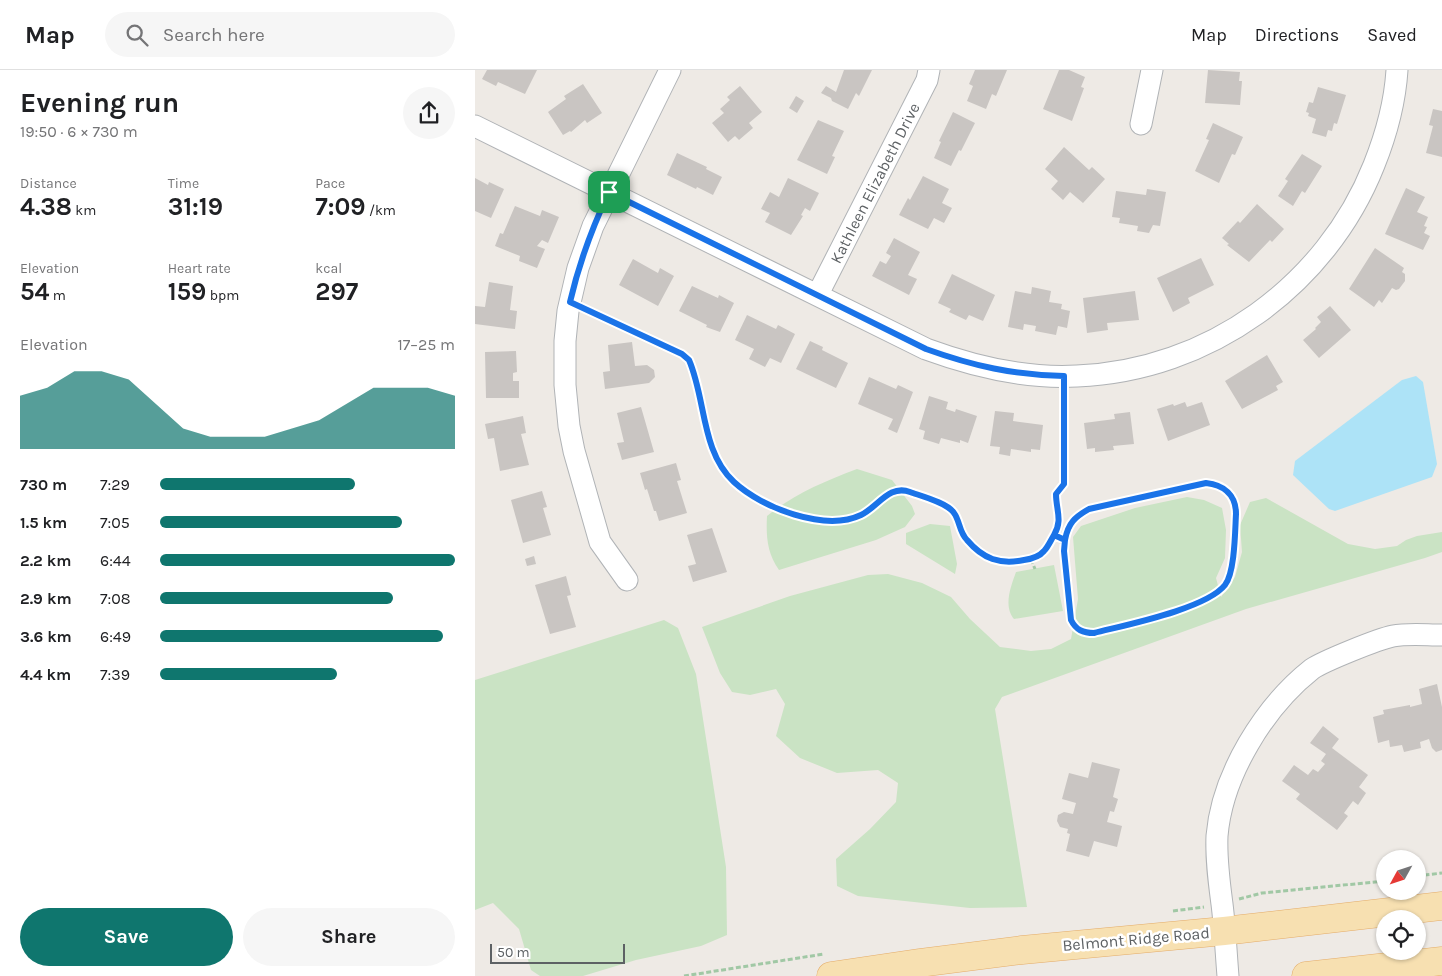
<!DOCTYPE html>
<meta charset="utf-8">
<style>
:root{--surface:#fff;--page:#f6f6f6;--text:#202124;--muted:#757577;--line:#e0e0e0;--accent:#0f766e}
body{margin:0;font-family:Karla,sans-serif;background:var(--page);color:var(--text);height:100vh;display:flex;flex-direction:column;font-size:19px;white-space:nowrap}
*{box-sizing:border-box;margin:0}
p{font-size:16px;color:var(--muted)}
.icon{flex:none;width:28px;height:28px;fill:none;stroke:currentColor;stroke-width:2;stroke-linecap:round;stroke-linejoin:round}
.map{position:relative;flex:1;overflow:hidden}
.sheet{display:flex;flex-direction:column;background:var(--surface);width:475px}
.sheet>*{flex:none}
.needle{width:32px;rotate:230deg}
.fabs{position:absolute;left:901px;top:780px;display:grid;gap:10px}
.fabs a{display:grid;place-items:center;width:50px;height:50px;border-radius:50%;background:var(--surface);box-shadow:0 1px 4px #0004;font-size:25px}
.scale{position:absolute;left:15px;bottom:12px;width:135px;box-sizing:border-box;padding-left:5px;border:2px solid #5d6164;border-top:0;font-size:14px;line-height:18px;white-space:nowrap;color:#5d6164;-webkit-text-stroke:4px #fff;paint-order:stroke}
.pin{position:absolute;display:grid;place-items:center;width:42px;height:42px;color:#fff;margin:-21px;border-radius:10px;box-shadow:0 2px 8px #0006}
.round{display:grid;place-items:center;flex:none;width:52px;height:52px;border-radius:26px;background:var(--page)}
.headline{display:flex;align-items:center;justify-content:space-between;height:85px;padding:0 20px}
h1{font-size:28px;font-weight:700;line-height:38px}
.figures{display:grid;grid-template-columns:repeat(3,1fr);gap:8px;height:85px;padding:5px 20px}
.figures div{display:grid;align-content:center}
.figures b{font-size:25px;font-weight:700}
.figures small{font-size:14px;font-weight:400}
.figures p{font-size:14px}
.chart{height:140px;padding:10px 20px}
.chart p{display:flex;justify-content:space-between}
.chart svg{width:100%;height:90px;margin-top:5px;fill:var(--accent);opacity:.7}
.button{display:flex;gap:10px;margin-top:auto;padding:10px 20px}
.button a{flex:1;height:58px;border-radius:30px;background:var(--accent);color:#fff;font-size:20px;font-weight:700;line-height:58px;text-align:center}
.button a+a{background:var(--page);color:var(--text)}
ul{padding:0 20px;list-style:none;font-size:16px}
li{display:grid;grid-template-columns:80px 60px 1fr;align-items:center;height:38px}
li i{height:12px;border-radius:6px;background:var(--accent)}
header{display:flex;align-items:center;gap:30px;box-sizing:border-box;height:70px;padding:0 25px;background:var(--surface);border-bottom:1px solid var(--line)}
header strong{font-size:24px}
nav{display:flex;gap:28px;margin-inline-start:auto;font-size:18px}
.search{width:350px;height:45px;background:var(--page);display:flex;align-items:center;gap:12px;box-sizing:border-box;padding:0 18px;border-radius:28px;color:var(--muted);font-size:19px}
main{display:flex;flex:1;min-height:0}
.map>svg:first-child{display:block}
.green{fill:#cae3c4}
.water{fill:#ade3f7}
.building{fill:#c9c5c2}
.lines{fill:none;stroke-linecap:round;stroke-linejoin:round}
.minor-casing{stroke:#b0b3b6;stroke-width:23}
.major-casing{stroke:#e4ac69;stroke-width:29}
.path{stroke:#a1c8a5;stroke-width:3;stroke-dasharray:5 2.5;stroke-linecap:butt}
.minor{stroke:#fff;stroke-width:21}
.major{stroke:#f7e0b1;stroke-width:28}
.route-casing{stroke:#fff;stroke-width:10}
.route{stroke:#1a73e8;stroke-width:6}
.labels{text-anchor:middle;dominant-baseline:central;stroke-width:5;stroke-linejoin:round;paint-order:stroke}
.street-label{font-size:16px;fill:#5d6164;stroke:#fff}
</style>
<header>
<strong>Map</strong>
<div class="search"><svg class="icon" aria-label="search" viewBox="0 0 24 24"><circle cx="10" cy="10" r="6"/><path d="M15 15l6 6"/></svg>Search here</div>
<nav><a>Map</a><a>Directions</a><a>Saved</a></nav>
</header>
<main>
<section class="sheet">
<div class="headline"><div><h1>Evening run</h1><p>19:50 · 6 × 730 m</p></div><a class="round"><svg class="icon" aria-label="share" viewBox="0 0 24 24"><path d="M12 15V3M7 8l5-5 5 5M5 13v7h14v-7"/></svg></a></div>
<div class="figures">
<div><p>Distance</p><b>4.38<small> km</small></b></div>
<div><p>Time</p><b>31:19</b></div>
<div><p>Pace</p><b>7:09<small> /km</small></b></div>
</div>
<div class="figures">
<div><p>Elevation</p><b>54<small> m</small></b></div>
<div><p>Heart rate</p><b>159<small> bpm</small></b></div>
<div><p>kcal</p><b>297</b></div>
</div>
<div class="chart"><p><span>Elevation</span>17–25 m</p>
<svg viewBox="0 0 160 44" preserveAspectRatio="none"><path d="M0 44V18L10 14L20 6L30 6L40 10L50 22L60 34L70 38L80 38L90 38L100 34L110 30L120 22L130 14L140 14L150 14L160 18V44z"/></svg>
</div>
<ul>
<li><b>730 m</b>7:29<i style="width:66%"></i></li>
<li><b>1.5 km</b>7:05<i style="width:82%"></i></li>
<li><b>2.2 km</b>6:44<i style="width:100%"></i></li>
<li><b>2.9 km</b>7:08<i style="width:79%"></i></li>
<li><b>3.6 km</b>6:49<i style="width:96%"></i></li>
<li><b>4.4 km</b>7:39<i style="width:60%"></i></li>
</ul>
<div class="button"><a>Save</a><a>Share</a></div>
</section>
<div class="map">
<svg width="967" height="906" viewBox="0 0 967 906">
<rect width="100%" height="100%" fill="#eeeae5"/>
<!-- green -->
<path class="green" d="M382,399L417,410L437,436L440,444L430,457L401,470L304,500C292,483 291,466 292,446C321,423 348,412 382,399Z
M712,427L729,430L747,438L751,460L750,488L741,508L746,527L760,507L767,482L765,455L775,432L791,428L873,474L900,479L922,476L931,470L942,466L967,462V482L950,488L771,539L527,627L520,639L552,837L495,838L383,826L362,816L361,789L395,759L421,732L423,713L403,700L362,703L325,688L301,666L310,634L301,619L275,625L257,622L245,603L227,557L315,526L393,505L413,504L447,513L476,527L495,549L525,577L556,581L576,579L596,569L603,529L598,467L606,456L660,438Z
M455,454L475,456L482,494L480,504L431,474V463Z
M579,495L588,541L539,549C528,536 536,516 541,502Z
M189,550L203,558L221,604L251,797L252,865L226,876L161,890L108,906H65L56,900L44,859L18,833L0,840V610Z"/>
<!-- water -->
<path class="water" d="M941,306L948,312L962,394L957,407L860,441L854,439L818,405L820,391L927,310Z"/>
<!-- building -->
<path class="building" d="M12,0H62L50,24L23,12L21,16L7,9Z
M369,0H397L384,26L381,23L373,39L357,31L356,28L346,23L351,16L361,22Z
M500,0H532L521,26L517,24L511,39L492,31L498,16L494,14Z
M584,0H594L610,7L606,17L609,18L597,51L568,39Z
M733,0L765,2L764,11H767L765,35L730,33Z
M108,14L127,43L112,53L110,50L96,62L95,61L88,65L73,42L91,29L89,26Z
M265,16L287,42L274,53L278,58L264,70L260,66L253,72L237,53L249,43L245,39L255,30L252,27Z
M843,17L871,25L862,54L859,53L857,61L853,60L851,67L837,63L841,49L833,46L834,43L831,42L834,32L838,33Z
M321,26L329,31L322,43L314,38Z
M958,39L967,41V87L951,83L958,56L954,55Z
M478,42L500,53L486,81L484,80L476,96L459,88L466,72L464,71Z
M343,50L369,61L357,86L360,87L352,104L322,90Z
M738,53L768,67L760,85L757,84L744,113L720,101L734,70L731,69Z
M589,77L614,100L617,97L630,109L608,133L595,122L588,130L576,119L583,111L570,99Z
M202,83L232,97L231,99L247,107L238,125L222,117L221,119L192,105Z
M827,84L847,96L830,123L827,121L818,136L803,126L813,111L810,109Z
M448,106L474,119L467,133L477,138L469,153L459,148L453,159L424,145L433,128L435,130Z
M0,108L13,115L14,112L29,119L16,148L0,141Z
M313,108L344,123L335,141L330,138L326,145L328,146L316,165L290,152L295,143L286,139L295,122L304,127Z
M931,118L950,127L942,142L953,147L949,156L952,157L949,163L955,166L948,180L910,164Z
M672,119L691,122L685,156L678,155L674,163L662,161L663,156L644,153L645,148L637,147L641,121L671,125Z
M782,134L809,159L797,172L795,170L774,192L752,175L754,174L747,168L763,151L765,153Z
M40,136L65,146L67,140L84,147L73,173L67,170L62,176L70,179L62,198L44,191L45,186L20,176L25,163L28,164Z
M419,168L445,182L433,205L442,209L434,225L397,206L405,191L411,194L416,186L411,183Z
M900,178L929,198L927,202L930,204V211L924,219L921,220L917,218L907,233L904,230L899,237L874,219Z
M726,188L739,215L713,228L715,233L698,242L682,208Z
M158,189L183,203L185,198L199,206L183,236L144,215Z
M477,204L520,225L508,251L494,245L491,250L474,242L476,239L463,233Z
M14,212L38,216L35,240L42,241L40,259L0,254V236L10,237Z
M217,216L243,228L244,225L259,233L245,262L231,257L232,255L204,241Z
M557,217L576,221L574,232L587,234L586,239L595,241L592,258L583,256L581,265L560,261L561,256L549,254L548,260L533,257L540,221L556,224Z
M660,221L664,250L632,253L633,260L612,263L608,228Z
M855,236L876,260L844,288L828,270L841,259L840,258L846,252L842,247Z
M272,245L301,259L303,255L320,264L306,293L295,288L290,297L274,289L279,279L260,270Z
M335,271L348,277L347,280L373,293L361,318L321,299Z
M157,272L160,296L172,295L179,300L180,307L174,313L130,319L128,302L135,301L133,275Z
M41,281L42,302L38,303V311H44V328H11L10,282Z
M792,285L808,312L801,316L803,320L767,339L750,311Z
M394,307L421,319L423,315L438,322L422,363L413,359L418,349L383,334Z
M454,326L473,332L471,339L480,342L481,339L502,346L493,373L485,370V373L466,368L464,374L448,369L450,361L444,359Z
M710,332L712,337L727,332L735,355L693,371L682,339L698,334L699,336Z
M166,337L179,382L147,390L142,373L149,372L142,343Z
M520,341L539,343L538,351L568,355L565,380L556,379V382L536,379L535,386L524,384L525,377L515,376Z
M655,342L659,374L638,376L639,380L620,382V378L612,379L609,353L640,349L639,344Z
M48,346L51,363L46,364L54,395L25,401L19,368L13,369L10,354Z
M201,393L206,410L202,411L212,443L184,451L181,441H179L172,419L170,420L165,403Z
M67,421L72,437L68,438L76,465L48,473L36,430Z
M237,458L252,502L218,512L213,496L221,494L212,465Z
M59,486L61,494L52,496L50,489Z
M91,506L96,525L92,526L101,557L75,564L60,515Z
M962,614L967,637V680L961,682L957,678L954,669L945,672L946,678L929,682L927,675L915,677L914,670L903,673L898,647L909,644L908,640L935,635V637L947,634L944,619Z
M848,656L864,669L857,678L893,705L884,717L891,723L883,735L878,731L869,743L873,746L862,760L821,729L825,724L807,711L819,695L833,705L838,699L843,702L850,694L846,691L851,684L835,673Z
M617,692L645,699L638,727L643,729L639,742L635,741L632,752L647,756L642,777L619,771L614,787L591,781L595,764L592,763L593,759L585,757L582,751L583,745L589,742L598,744L601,733L587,729L594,703L613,708Z"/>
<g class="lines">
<defs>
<path id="minor" d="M666,54L677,0
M0,56L451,279C500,297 550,309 602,306C733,301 851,216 899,95C911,65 920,32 922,0
M343,224L452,10L454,0
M152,510L125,472L99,381L94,356L90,315V271L93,241L103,198L118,156L195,0
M753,906C751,882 750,858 747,834C744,811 741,790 742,766C747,705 789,637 837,599C849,591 903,569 918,566C933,563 951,565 967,565"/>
<path id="major" d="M356,906L444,893L547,880L749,861L967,836
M831,906L967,891"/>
</defs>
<!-- minor casing -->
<use href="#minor" class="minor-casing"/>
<!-- major casing -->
<use href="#major" class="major-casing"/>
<!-- path -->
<path class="path" d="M112,240L207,284L214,290C224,312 228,338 234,362C236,371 237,380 240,388C257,425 335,461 374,449C384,446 393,442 401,436C412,427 418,417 433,421C446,425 464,430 475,439C484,446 484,462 493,471C523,502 572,500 584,454C587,444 581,434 581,424L589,414V324
M731,413C749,415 762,425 761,444C760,461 760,502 750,515C731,539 650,555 619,563C608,563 601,560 596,550C594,526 582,473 595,453C599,446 607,443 614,439Z
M580,465L590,470
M556,489L560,499
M942,806L967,803
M764,829L787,823L910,811
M698,841L729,837
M209,906L349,884"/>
<!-- minor -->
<use href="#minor" class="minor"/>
<!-- major -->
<use href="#major" class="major"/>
</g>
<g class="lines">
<defs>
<path id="route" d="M134,122L451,279C498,296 539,305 589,306V414L581,424C581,440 588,450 579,465L590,470L589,481L596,550C601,560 608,563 619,563C650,555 731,539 750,515C760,502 760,461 761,444C761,425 749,415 731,413L614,439C600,447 593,453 590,470L579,465C576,470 573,477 569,481C564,487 556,489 549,490C525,495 508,489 492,470C484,462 485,451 479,443C473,433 446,426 435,422C414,414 403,437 386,445C350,462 287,438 259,412C226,382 231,329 214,290L207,284L95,232C104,193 117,158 134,122"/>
</defs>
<!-- route casing -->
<use href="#route" class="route-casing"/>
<!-- route -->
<use href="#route" class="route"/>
</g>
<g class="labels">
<!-- street labels -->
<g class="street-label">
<text transform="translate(400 113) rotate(-63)">Kathleen Elizabeth Drive</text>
<text transform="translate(661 869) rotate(-5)">Belmont Ridge Road</text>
</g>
</g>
</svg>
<div class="fabs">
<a><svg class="needle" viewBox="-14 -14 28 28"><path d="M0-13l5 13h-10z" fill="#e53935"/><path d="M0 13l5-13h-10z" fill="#757577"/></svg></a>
<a><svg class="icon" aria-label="locate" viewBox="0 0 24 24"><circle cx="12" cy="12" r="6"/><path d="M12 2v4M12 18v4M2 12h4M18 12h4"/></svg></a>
</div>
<div class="scale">50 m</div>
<div class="pin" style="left:134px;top:122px;background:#1e9e55"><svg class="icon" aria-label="arrive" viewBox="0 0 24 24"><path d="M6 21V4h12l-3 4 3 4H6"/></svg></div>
</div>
</main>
